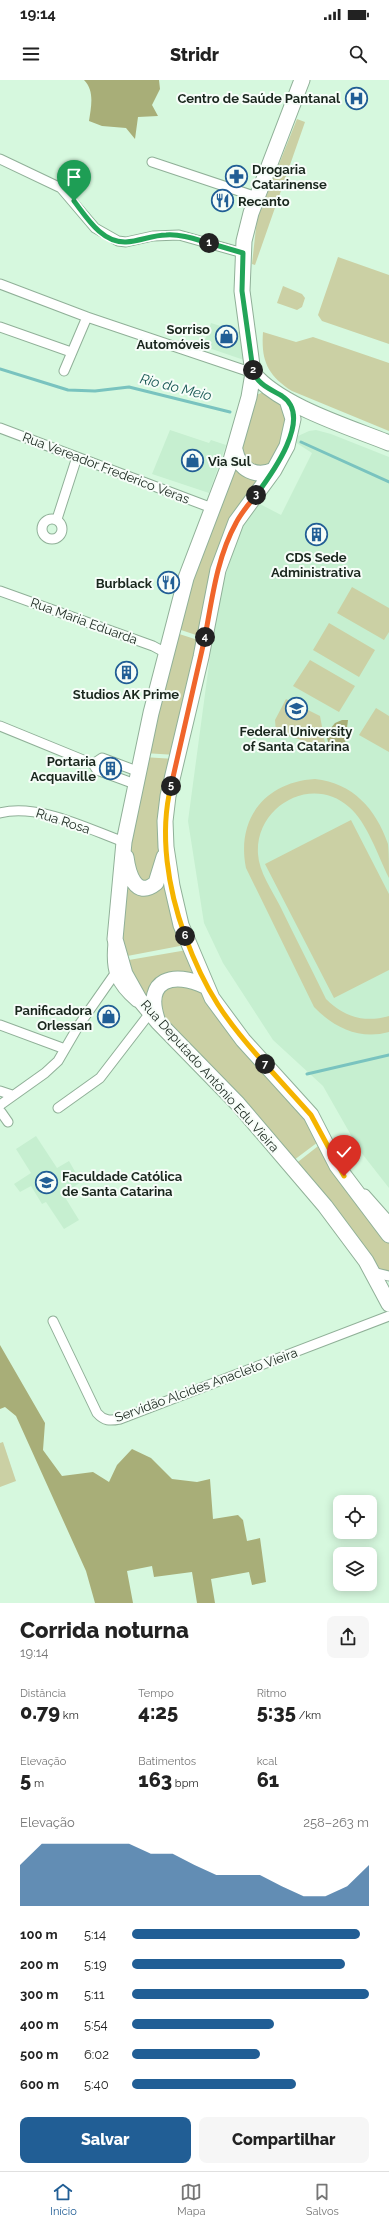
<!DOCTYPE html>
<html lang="pt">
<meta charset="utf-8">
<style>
:root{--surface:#fff;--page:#f6f6f6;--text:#222;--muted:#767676;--line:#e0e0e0;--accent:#215e95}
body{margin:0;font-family:Raleway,sans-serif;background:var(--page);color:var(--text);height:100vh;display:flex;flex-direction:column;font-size:15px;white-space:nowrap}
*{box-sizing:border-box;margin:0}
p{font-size:13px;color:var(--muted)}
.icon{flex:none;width:22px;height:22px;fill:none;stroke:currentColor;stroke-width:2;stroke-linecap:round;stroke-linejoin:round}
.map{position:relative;height:1523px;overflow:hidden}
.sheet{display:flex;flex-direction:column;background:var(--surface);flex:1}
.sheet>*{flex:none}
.buttons{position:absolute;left:333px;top:1415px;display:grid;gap:8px}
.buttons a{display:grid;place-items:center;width:44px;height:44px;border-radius:8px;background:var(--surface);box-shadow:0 2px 10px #0003;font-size:20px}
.pin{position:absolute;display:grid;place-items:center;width:34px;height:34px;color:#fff;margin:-41px -17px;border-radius:50% 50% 50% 0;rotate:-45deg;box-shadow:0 0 4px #0007}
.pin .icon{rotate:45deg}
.km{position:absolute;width:20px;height:20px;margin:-10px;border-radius:50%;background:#222;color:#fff;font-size:11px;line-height:20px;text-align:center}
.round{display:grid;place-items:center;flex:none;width:42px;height:42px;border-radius:8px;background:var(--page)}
.summary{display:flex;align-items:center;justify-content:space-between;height:68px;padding:0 20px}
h1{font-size:22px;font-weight:800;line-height:30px}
.stats{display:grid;grid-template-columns:repeat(3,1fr);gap:6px;height:68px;padding:4px 20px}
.stats div{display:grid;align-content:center}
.stats b{font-size:20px;font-weight:800}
.stats small{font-size:11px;font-weight:400}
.stats p{font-size:11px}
.chart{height:112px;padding:8px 20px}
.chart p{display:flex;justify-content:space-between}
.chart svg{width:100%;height:72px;margin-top:4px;fill:var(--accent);opacity:.7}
.action{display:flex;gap:8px;margin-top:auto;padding:8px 20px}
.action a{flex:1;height:46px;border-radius:8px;background:var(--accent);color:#fff;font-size:16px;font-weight:800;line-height:46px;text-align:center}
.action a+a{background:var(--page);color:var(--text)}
ul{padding:0 20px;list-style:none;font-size:13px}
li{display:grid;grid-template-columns:64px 48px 1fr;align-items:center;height:30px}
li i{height:10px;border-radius:5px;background:var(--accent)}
.status{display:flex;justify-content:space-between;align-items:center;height:28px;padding:0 20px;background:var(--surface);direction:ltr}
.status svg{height:11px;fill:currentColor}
header{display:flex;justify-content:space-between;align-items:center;height:52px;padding:0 20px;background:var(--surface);font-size:18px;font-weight:800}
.dock{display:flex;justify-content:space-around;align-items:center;height:56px;border-top:1px solid var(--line);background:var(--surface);font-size:11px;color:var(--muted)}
.dock a{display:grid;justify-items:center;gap:2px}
.dock .selected{color:var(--accent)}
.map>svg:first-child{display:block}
.built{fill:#c6efd0}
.green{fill:#cbd0a4}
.forest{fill:#a8ae78}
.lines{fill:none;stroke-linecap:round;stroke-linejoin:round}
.stream{stroke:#79c3bf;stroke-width:3}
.street-casing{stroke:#90b098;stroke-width:11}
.primary-casing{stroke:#90b098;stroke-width:17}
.street{stroke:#fff;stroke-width:9}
.primary{stroke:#fff;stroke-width:15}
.split-1-casing{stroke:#fff;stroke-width:8}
.split-2-casing{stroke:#fff;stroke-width:8}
.split-3-casing{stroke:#fff;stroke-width:8}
.split-4-casing{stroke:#fff;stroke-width:8}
.split-5-casing{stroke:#fff;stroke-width:8}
.split-6-casing{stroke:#fff;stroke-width:8}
.split-7-casing{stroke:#fff;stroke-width:8}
.split-8-casing{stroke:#fff;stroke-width:8}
.split-1{stroke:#22a559;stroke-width:5}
.split-2{stroke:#22a559;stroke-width:5}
.split-3{stroke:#22a559;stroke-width:5}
.split-4{stroke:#f0652b;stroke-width:5}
.split-5{stroke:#f0652b;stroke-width:5}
.split-6{stroke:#f5b400;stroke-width:5}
.split-7{stroke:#f5b400;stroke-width:5}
.split-8{stroke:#f5b400;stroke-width:5}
.labels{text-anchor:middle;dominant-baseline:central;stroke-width:4;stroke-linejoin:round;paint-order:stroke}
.poi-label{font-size:13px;font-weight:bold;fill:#19261d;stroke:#f6fdf8;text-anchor:end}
.street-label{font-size:13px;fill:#19261d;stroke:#f6fdf8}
.water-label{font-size:14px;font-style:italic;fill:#175754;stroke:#f6fdf8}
</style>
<div class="status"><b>19:14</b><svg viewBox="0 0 49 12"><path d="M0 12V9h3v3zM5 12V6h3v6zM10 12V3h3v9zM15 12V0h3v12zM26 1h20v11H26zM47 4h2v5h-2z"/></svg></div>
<header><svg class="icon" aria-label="menu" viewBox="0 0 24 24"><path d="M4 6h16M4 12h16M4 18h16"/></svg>Stridr<svg class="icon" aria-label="search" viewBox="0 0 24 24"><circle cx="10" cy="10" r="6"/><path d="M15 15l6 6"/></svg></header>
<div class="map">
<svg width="389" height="1523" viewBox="0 0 389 1523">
<rect width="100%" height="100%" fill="#d6f8de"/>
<!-- built -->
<path class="built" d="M211,243L239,252L244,280L203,266Z
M170,350L209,363L211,360L226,365L209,413L152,394Z
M316,350L331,354L389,377V1108L360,1071L323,1006L273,960L223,883L204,843L188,741L218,517L240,452L247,439L260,424L281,435L312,373L295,362L298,356L309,351Z
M36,1056L57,1088L69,1081L81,1102L63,1114L79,1140L64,1149L46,1122L42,1124L31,1106L20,1112L14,1104L31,1093L16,1069Z"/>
<!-- green -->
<path class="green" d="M297,39L305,42L255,185L252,184L257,139Z
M338,177L389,195V264L322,241L318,235Z
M283,206L302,214L305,218L302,227L297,230L277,223Z
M263,252L296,262L313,257L389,283V351L292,311C267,295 261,280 263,252Z
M261,313H267L285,321L289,349L265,392L239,379L254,316Z
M235,380L267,396L236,437L202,557L175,548Z
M352,507L389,528V552L384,560L337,533Z
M329,543L375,570L359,597L313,570Z
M173,552L201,561L176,675L144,673Z
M310,580L355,606L339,632L293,606Z
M286,619L320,636L326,668L276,652L275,640Z
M376,628L389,636V672L359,655Z
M143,677L175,679L155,800L139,804L128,765Z
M315,699C353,703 376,729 388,764C389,773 389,788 389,798C378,776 367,742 349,727C312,694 255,726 258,774C259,792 272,810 280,826C295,857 311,888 326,919C344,937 364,943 389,936V952C360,960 334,948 314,927L246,788C236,739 265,702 315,699Z
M351,740L389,814V890L334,918L265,784Z
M165,789L185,865L122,877L124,794L134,808Z
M187,870L200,901L165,898L150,930L123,881Z
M167,904L200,909L322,1059L290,1083L160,939L157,914Z
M322,1063L389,1157V1193L374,1189L294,1085Z
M3,1362L16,1401L0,1407V1363Z"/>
<!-- forest -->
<path class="forest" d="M84,0H159L160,9L152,25L158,36L138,37L135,59L126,48L102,46L89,41C91,27 95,11 84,0Z
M342,640H348L345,664L338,669H330L326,654L335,643Z
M0,1265L45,1343L43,1370L62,1396L93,1392L109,1402L117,1385L132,1369L151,1378L172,1399L197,1402L210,1399L213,1439L238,1435L243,1440L247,1461L260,1458L266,1502L252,1505L249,1492L211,1499L215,1523H197L192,1492L154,1497L152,1486L127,1491L133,1523H95L86,1491L16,1336L5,1327L0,1329Z"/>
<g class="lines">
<!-- stream -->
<path class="stream" d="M0,289L68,310L95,311L129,307L230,332
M301,362L389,402
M307,994L389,975"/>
<defs>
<path id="street" d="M0,79L61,108L95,148L118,161L126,162L153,156L179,155L243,173
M152,82L257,117
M0,204L87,237L253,293
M0,247L71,272
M64,291L87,237
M0,348L212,428
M42 449a10 10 0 1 1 20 0a10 10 0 1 1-20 0Z
M57,439L77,377
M0,511L153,566L166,573
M0,646L93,684L97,690L135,704
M93,684L102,678L137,691
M0,733C38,723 88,749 124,762
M113,863C110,891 115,904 136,922
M0,945L65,969
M0,1011L12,1015
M0,1025L45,993L58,981L79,945L114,895
M58,1028L100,998L150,933L146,930
M1,1032L8,1042
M365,1114L389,1141
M372,1192L389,1196
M53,1241L97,1333C104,1341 110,1341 120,1339L389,1236"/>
<path id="primary" d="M302,0L251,133L244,161L242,211L253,293L249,317L231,380L186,498L151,633L124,762L115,859L125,894L139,919L158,942L238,1024L325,1126L366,1181L389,1224
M253,293C280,326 349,347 389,363
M287,320L293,339L287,366L274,390L236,442L218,490L201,577L168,716L165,741L166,767L172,806L181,845L212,918L243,960L311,1035L337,1086L389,1155
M235,370C239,390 256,398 274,390
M126,777C128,792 135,820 156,803L164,777
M157,939C144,899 174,891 205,906"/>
</defs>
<!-- street casing -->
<use href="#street" class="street-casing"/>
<!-- primary casing -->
<use href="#primary" class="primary-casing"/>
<!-- street -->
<use href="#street" class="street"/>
<!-- primary -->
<use href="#primary" class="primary"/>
</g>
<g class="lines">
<defs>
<path id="split-1" d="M74,121C87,138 102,163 126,162C140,161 153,155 166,155C181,154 195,159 209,163"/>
<path id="split-2" d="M209,163L243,173L242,211L253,290"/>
<path id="split-3" d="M253,290C255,303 272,310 282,316C314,337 271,395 256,415"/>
<path id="split-4" d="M205,557C212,519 217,477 236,443C241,433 249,424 256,415"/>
<path id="split-5" d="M171,706L205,557"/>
<path id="split-6" d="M171,706C159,754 168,809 185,856"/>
<path id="split-7" d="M185,856C205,911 226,941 265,984"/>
<path id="split-8" d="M265,984L311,1035L344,1096"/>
</defs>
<!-- split-1 casing -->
<use href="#split-1" class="split-1-casing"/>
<!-- split-2 casing -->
<use href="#split-2" class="split-2-casing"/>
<!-- split-3 casing -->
<use href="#split-3" class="split-3-casing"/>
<!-- split-4 casing -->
<use href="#split-4" class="split-4-casing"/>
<!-- split-5 casing -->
<use href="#split-5" class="split-5-casing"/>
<!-- split-6 casing -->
<use href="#split-6" class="split-6-casing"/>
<!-- split-7 casing -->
<use href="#split-7" class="split-7-casing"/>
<!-- split-8 casing -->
<use href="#split-8" class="split-8-casing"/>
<!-- split-1 -->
<use href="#split-1" class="split-1"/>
<!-- split-2 -->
<use href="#split-2" class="split-2"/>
<!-- split-3 -->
<use href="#split-3" class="split-3"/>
<!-- split-4 -->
<use href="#split-4" class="split-4"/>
<!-- split-5 -->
<use href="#split-5" class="split-5"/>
<!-- split-6 -->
<use href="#split-6" class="split-6"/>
<!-- split-7 -->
<use href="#split-7" class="split-7"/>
<!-- split-8 -->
<use href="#split-8" class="split-8"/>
</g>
<!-- icons -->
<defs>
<symbol id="hospital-ring" viewBox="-11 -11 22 22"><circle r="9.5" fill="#f6fdf8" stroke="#215e95" stroke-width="1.5"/><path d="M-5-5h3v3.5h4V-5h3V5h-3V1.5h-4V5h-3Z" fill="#215e95"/></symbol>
<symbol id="pharmacy-ring" viewBox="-11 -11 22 22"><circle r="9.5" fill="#f6fdf8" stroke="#215e95" stroke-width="1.5"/><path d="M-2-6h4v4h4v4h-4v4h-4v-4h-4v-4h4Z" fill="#215e95"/></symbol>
<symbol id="restaurant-ring" viewBox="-11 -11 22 22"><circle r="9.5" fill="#f6fdf8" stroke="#215e95" stroke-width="1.5"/><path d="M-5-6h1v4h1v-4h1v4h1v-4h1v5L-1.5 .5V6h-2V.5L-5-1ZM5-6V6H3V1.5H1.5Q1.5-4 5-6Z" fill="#215e95"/></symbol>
<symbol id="shop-ring" viewBox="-11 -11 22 22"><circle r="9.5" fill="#f6fdf8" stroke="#215e95" stroke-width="1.5"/><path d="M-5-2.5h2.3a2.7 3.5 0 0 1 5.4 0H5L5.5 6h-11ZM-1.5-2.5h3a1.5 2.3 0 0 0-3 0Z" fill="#215e95"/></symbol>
<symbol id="building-ring" viewBox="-11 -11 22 22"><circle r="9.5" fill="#f6fdf8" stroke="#215e95" stroke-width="1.5"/><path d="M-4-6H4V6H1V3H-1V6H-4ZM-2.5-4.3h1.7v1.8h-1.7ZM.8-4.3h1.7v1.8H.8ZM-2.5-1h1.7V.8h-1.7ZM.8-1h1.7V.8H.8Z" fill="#215e95"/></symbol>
<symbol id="university-ring" viewBox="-11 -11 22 22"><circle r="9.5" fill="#f6fdf8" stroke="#215e95" stroke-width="1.5"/><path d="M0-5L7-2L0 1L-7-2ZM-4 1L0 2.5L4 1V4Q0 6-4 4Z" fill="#215e95"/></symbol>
</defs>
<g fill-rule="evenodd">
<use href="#hospital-ring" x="344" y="6" width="25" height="25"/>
<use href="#pharmacy-ring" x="224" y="84" width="25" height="25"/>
<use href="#restaurant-ring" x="210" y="108" width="25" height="25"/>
<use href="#shop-ring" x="214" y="244" width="25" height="25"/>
<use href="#shop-ring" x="180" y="368" width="25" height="25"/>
<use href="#building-ring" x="304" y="442" width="25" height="25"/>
<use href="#restaurant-ring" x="156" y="490" width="25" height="25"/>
<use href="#building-ring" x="114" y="580" width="25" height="25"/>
<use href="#university-ring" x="284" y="616" width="25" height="25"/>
<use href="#building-ring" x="98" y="676" width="25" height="25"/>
<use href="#shop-ring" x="96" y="924" width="25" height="25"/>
<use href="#university-ring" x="34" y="1090" width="25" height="25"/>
</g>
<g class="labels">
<!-- poi labels -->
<g class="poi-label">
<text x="340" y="18">Centro de Saúde Pantanal</text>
<text x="252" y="89" text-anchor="start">Drogaria<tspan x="252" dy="15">Catarinense</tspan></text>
<text x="238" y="121" text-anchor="start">Recanto</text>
<text x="210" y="249">Sorriso<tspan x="210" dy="15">Automóveis</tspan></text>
<text x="208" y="381" text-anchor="start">Via Sul</text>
<text x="316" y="477" text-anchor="middle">CDS Sede<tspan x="316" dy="15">Administrativa</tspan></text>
<text x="152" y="503">Burblack</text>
<text x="126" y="614" text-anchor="middle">Studios AK Prime</text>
<text x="296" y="651" text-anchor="middle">Federal University<tspan x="296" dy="15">of Santa Catarina</tspan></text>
<text x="96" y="681">Portaria<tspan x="96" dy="15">Acquaville</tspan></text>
<text x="92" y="930">Panificadora<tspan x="92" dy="15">Orlessan</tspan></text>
<text x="62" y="1096" text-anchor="start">Faculdade Católica<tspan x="62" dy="15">de Santa Catarina</tspan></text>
</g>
<!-- street labels -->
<g class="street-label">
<text transform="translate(106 388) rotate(21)">Rua Vereador Frederico Veras</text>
<text transform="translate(84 541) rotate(20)">Rua Maria Eduarda</text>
<text transform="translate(63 741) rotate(18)">Rua Rosa</text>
<text transform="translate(210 996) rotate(48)">Rua Deputado Antônio Edu Vieira</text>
<text transform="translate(206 1305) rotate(-20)">Servidão Alcides Anacleto Vieira</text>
</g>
<!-- water labels -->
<g class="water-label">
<text transform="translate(176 307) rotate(14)">Rio do Meio</text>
</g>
</g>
</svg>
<div class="buttons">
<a><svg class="icon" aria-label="locate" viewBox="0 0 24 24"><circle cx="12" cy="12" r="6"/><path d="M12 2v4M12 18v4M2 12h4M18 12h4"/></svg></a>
<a><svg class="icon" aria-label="layers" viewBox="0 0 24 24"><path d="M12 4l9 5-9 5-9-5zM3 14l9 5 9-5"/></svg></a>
</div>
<div class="pin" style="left:74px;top:121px;background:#1e9e55"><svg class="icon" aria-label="arrive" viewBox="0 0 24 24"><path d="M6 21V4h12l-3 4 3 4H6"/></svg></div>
<div class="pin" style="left:344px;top:1096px;background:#d93025"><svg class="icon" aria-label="check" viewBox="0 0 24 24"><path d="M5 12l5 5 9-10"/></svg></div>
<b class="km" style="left:209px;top:163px">1</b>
<b class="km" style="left:253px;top:290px">2</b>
<b class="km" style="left:256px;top:415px">3</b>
<b class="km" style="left:205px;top:557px">4</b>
<b class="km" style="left:171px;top:706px">5</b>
<b class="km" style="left:185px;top:856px">6</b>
<b class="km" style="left:265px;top:984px">7</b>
</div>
<section class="sheet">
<div class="summary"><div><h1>Corrida noturna</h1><p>19:14</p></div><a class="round"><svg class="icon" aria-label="share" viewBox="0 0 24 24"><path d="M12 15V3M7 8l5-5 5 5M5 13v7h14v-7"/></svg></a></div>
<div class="stats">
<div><p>Distância</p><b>0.79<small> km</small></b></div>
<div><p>Tempo</p><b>4:25</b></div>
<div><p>Ritmo</p><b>5:35<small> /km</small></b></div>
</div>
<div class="stats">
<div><p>Elevação</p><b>5<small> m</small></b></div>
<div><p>Batimentos</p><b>163<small> bpm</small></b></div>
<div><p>kcal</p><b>61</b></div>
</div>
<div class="chart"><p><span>Elevação</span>258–263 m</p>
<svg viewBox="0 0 160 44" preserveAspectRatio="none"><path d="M0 44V19L10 6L20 6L30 6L40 6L50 6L60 12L70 12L80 19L90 25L100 25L110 25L120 32L130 38L140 38L150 32L160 19V44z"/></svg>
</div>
<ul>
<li><b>100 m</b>5:14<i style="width:96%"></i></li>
<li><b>200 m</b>5:19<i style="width:90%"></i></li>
<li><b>300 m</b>5:11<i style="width:100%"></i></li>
<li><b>400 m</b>5:54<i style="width:60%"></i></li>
<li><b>500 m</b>6:02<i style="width:54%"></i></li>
<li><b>600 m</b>5:40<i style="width:69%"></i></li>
</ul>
<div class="action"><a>Salvar</a><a>Compartilhar</a></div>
</section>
<nav class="dock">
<a class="selected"><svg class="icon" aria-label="home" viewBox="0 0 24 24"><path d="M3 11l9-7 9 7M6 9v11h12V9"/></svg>Início</a>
<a><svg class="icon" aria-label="map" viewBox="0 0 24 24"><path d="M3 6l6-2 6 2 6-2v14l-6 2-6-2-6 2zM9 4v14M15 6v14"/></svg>Mapa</a>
<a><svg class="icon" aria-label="saved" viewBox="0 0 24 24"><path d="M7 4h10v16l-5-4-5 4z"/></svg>Salvos</a>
</nav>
